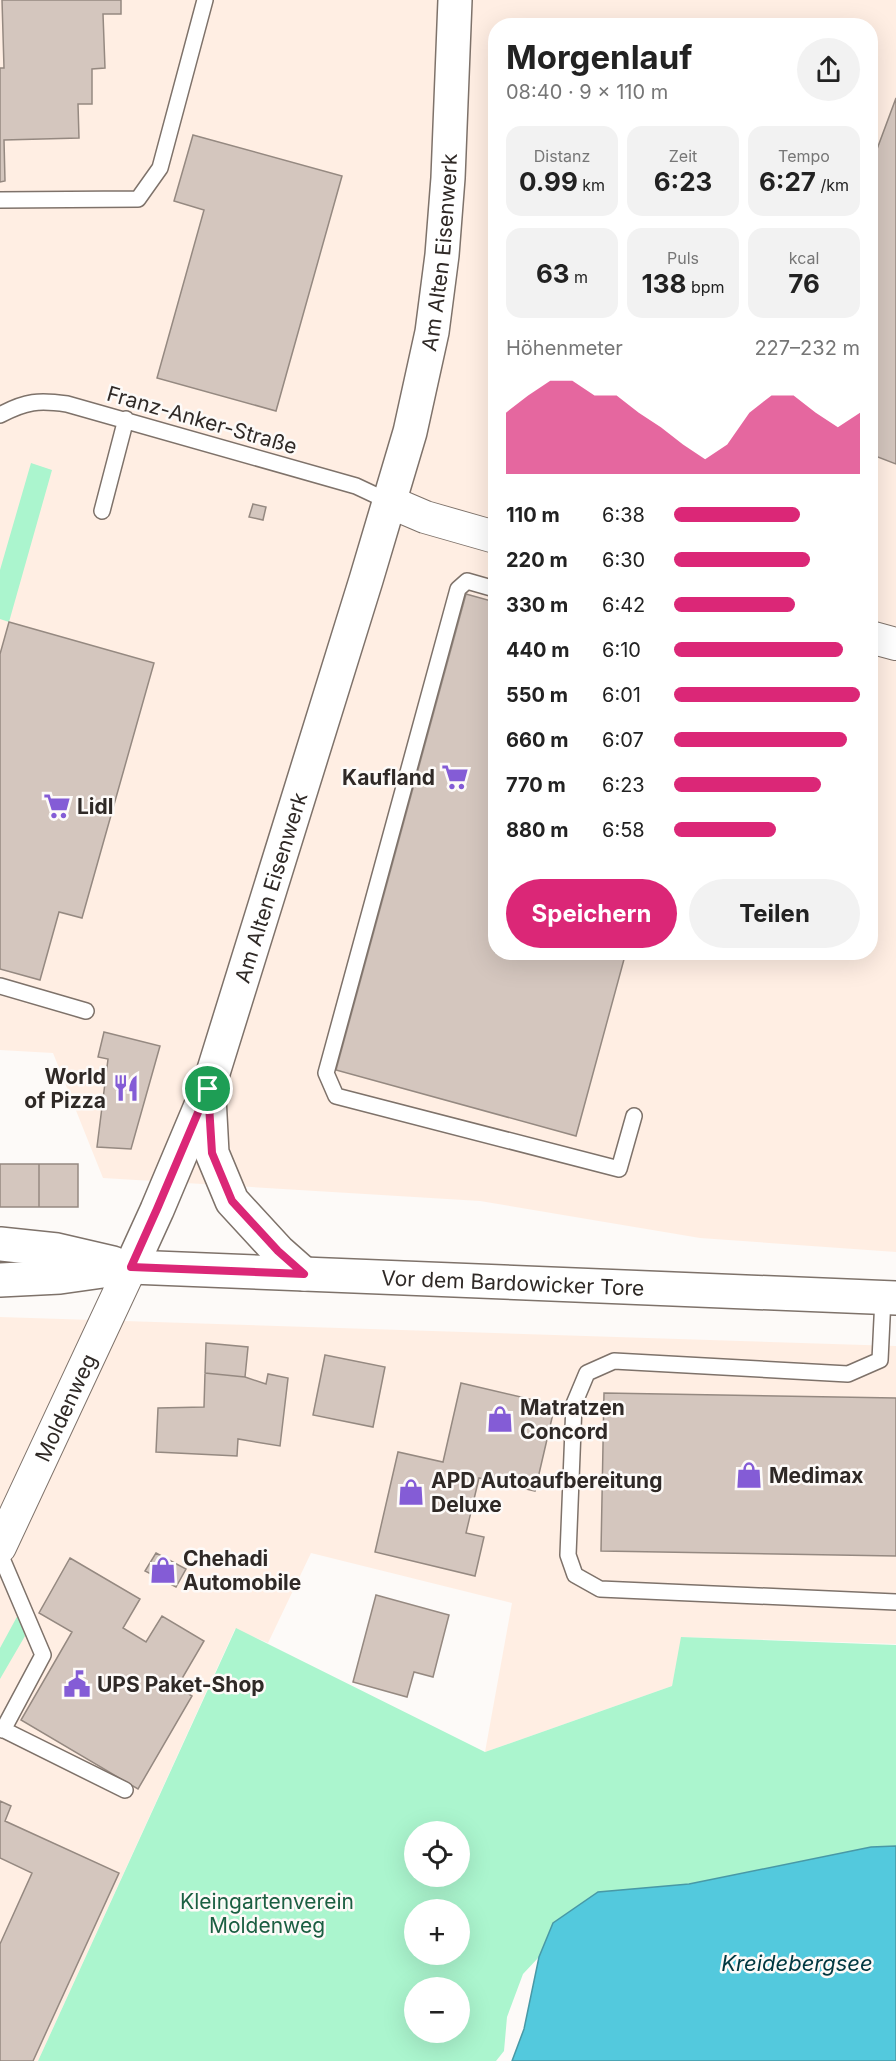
<!DOCTYPE html>
<html lang="de">
<meta charset="utf-8">
<style>
:root{--surface:#fff;--page:#f2f2f2;--text:#222;--muted:#767676;--accent:#db2777}
body{margin:0;font-family:Inter,sans-serif;background:var(--page);color:var(--text);height:100vh;display:flex;flex-direction:column;font-size:22px;white-space:nowrap}
*{box-sizing:border-box;margin:0}
p{font-size:20px;color:var(--muted)}
.icon{flex:none;width:33px;height:33px;fill:none;stroke:currentColor;stroke-width:2;stroke-linecap:round;stroke-linejoin:round}
.map{position:relative;flex:1;overflow:hidden}
.panel{position:absolute;left:488px;top:18px;width:390px;height:942px;display:flex;flex-direction:column;background:var(--surface);border-radius:24px;box-shadow:0 6px 24px #0002}
.panel>*{flex:none}
.buttons{position:absolute;left:404px;top:1821px;display:grid;gap:12px}
.buttons a{display:grid;place-items:center;width:66px;height:66px;border-radius:50%;background:var(--surface);box-shadow:0 6px 24px #0002;font-size:30px}
.pin{position:absolute;display:grid;place-items:center;width:51px;height:51px;color:#fff;margin:-26px;border:3px solid #fff;border-radius:50%;box-shadow:0 2px 6px #0007}
.round{display:grid;place-items:center;flex:none;width:63px;height:63px;border-radius:32px;background:var(--page)}
.summary{display:flex;align-items:center;justify-content:space-between;height:102px;padding:0 18px}
h1{font-size:33px;font-weight:700;line-height:45px}
.figures{display:grid;grid-template-columns:repeat(3,1fr);gap:9px;height:102px;padding:6px 18px}
.figures div{display:grid;align-content:center;border-radius:15px;background:var(--page);text-align:center}
.figures b{font-size:26px;font-weight:700}
.figures small{font-size:16px;font-weight:400}
.figures p{font-size:16px}
.chart{height:168px;padding:12px 18px}
.chart p{display:flex;justify-content:space-between}
.chart svg{width:100%;height:108px;margin-top:6px;fill:var(--accent);opacity:.7}
.primary-button{display:flex;gap:12px;margin-top:auto;padding:12px 18px}
.primary-button a{flex:1;height:69px;border-radius:36px;background:var(--accent);color:#fff;font-size:24px;font-weight:700;line-height:69px;text-align:center}
.primary-button a+a{background:var(--page);color:var(--text)}
ul{padding:0 18px;list-style:none;font-size:20px}
li{display:grid;grid-template-columns:96px 72px 1fr;align-items:center;height:45px}
li i{height:15px;border-radius:8px;background:var(--accent)}
.map>svg:first-child{display:block}
.built{fill:#ffeee3;fill-rule:evenodd}
.green{fill:#abf5ce;fill-rule:evenodd}
.water{fill:#53c9dd;stroke:#4899a6;stroke-width:1.5}
.building{fill:#d4c6be;stroke:#958981;stroke-width:1.5}
.lines{fill:none;stroke-linecap:round;stroke-linejoin:round}
.lane-casing{stroke:#7e726a;stroke-width:18}
.street-casing{stroke:#7e726a;stroke-width:34}
.secondary-casing{stroke:#7e726a;stroke-width:36}
.lane{stroke:#fff;stroke-width:15}
.street{stroke:#fff;stroke-width:32}
.secondary{stroke:#fff;stroke-width:33}
.route-casing{stroke:#fff;stroke-width:12}
.route{stroke:#db2777;stroke-width:8}
.labels{text-anchor:middle;dominant-baseline:central;stroke-width:5;stroke-linejoin:round;paint-order:stroke}
.street-label{font-size:21px;fill:#2f2926;stroke:#fdfaf8}
.poi-label{font-size:21px;font-weight:bold;fill:#2f2926;stroke:#fdfaf8;text-anchor:start}
.park-label{font-size:21px;fill:#1b5f42;stroke:#fdfaf8}
.water-label{font-size:22px;font-style:italic;fill:#003740;stroke:#fdfaf8}
</style>
<div class="map">
<svg width="896" height="2061" viewBox="0 0 896 2061">
<rect width="100%" height="100%" fill="#fdfaf8"/>
<!-- built -->
<path class="built" d="M0,0H896V1252L700,1238L480,1201L103,1178L53,1053L0,1050ZM495,26H870V952H495Z
M0,1317L896,1346V1644L682,1637L672,1686L485,1752L512,1603L311,1553L268,1643L235,1629L38,2061H0Z"/>
<!-- green -->
<path class="green" d="M31,463L52,470L9,622L0,619V570Z
M19,1613L25,1636L0,1679V1648Z
M236,1628L485,1752L672,1686L681,1637L896,1645V1846L871,1847L689,1884L598,1893L553,1923L539,1957L523,1974L507,2017L504,2051L496,2061H38ZM414,1832H459V1876H414ZM414,1910H459V1954H414ZM414,1988H459V2032H414Z"/>
<!-- water -->
<path class="water" d="M896,1846V2061H512L524,2029L539,1957L553,1923L598,1892L689,1884L871,1847Z"/>
<!-- building -->
<path class="building" d="M2,0H121V14H103L105,68L92,69V104H78L79,138L4,140L5,181L0,182V68H4Z
M896,98V464L870,454V168Z
M193,135L342,176L276,411L157,378L204,210L174,201Z
M253,504L266,507L263,520L249,517Z
M466,594L495,602V952H626L576,1136L336,1070Z
M9,622L154,663L82,918L59,912L40,980L0,969V654Z
M104,1032L160,1046L131,1149L97,1147L108,1059L98,1057Z
M0,1164H39V1207H0Z
M39,1164H78V1207H39Z
M206,1343L248,1347L245,1377L205,1373Z
M325,1355L385,1367L373,1427L313,1415Z
M205,1373L245,1377L266,1384L268,1374L288,1378L280,1446L238,1439L237,1456L156,1452L158,1408L204,1407Z
M461,1383L555,1405L535,1491L479,1478L466,1533L484,1537L475,1576L375,1552L398,1452L443,1462Z
M604,1393L896,1398V1556L601,1551Z
M156,1553L186,1569L176,1587L145,1571Z
M70,1558L140,1599L123,1628L146,1642L162,1616L204,1641L177,1687L192,1696L138,1789L21,1720L72,1632L39,1613Z
M376,1595L449,1615L433,1677L414,1672L407,1697L353,1682Z
M0,1801L11,1806L5,1821L119,1873L33,2061H0V1944L32,1873L0,1858Z"/>
<g class="lines">
<defs>
<path id="lane" d="M0,200L138,199L160,168L205,0
M0,415C26,401 39,400 67,404L356,486L390,502
M102,511L126,419
M495,589L467,581L458,589L326,1073L336,1096L619,1169L634,1116
M0,986L86,1011
M883,1298L880,1360L848,1374L614,1361L587,1373L574,1404L568,1555L575,1575L600,1589L896,1602
M0,1554L43,1655L3,1730
M0,1728L125,1790"/>
<g id="street">
<path d="M390,502L425,517L495,537"/>
<path d="M870,637L896,644"/>
<path id="s1" d="M0,1547L131,1267"/>
</g>
<g id="secondary">
<path d="M209,1097L212,1153L232,1201L278,1251L304,1274"/>
<path d="M0,1244L57,1250L113,1263"/>
<path id="s2" d="M131,1267L157,1210L208,1089L366,580L410,432L432,332L442,255L448,178L455,0"/>
<path id="s3" d="M0,1280L60,1277L131,1267L896,1298"/>
</g>
</defs>
<!-- lane casing -->
<use href="#lane" class="lane-casing"/>
<!-- street casing -->
<use href="#street" class="street-casing"/>
<!-- secondary casing -->
<use href="#secondary" class="secondary-casing"/>
<!-- lane -->
<use href="#lane" class="lane"/>
<!-- street -->
<use href="#street" class="street"/>
<!-- secondary -->
<use href="#secondary" class="secondary"/>
</g>
<g class="lines">
<defs>
<path id="route" d="M208,1089L212,1153L232,1201L278,1251L304,1274L131,1267L157,1209Z"/>
</defs>
<!-- route casing -->
<use href="#route" class="route-casing"/>
<!-- route -->
<use href="#route" class="route"/>
</g>
<!-- icons -->
<defs>
<symbol id="supermarket-bare" viewBox="-9 -9 18 18"><path d="M-6-5.5h2.5l.6 2H6L4.5 2H-2.5L-4.4-4H-6ZM-1.5 3.2a1.3 1.3 0 1 0 .1 0ZM3 3.2a1.3 1.3 0 1 0 .1 0Z" fill="#845cd6" stroke="#fdfaf8" stroke-width="2.5" paint-order="stroke"/></symbol>
<symbol id="restaurant-bare" viewBox="-9 -9 18 18"><path d="M-5-6h1v4h1v-4h1v4h1v-4h1v5L-1.5 .5V6h-2V.5L-5-1ZM5-6V6H3V1.5H1.5Q1.5-4 5-6Z" fill="#845cd6" stroke="#fdfaf8" stroke-width="2.5" paint-order="stroke"/></symbol>
<symbol id="shop-bare" viewBox="-9 -9 18 18"><path d="M-5-2.5h2.3a2.7 3.5 0 0 1 5.4 0H5L5.5 6h-11ZM-1.5-2.5h3a1.5 2.3 0 0 0-3 0Z" fill="#845cd6" stroke="#fdfaf8" stroke-width="2.5" paint-order="stroke"/></symbol>
<symbol id="civic-bare" viewBox="-9 -9 18 18"><path d="M-.6-6.5H3V-4.5H.6V-3L4-1V1h2V6H-6V1h2V-1L-.6-3ZM-1.2 2.5V6h2.4V2.5Z" fill="#845cd6" stroke="#fdfaf8" stroke-width="2.5" paint-order="stroke"/></symbol>
</defs>
<g fill-rule="evenodd">
<use href="#supermarket-bare" x="436" y="758" width="38" height="38"/>
<use href="#supermarket-bare" x="38" y="787" width="38" height="38"/>
<use href="#restaurant-bare" x="107" y="1069" width="38" height="38"/>
<use href="#shop-bare" x="481" y="1400" width="38" height="38"/>
<use href="#shop-bare" x="730" y="1456" width="38" height="38"/>
<use href="#shop-bare" x="392" y="1473" width="38" height="38"/>
<use href="#shop-bare" x="144" y="1551" width="38" height="38"/>
<use href="#civic-bare" x="58" y="1665" width="38" height="38"/>
</g>
<g class="labels">
<!-- street labels -->
<g class="street-label">
<text stroke="none"><textPath href="#s2" startOffset="1064">Am Alten Eisenwerk</textPath></text>
<text transform="translate(202 420) rotate(16)">Franz-Anker-Straße</text>
<text stroke="none"><textPath href="#s2" startOffset="405">Am Alten Eisenwerk</textPath></text>
<text stroke="none"><textPath href="#s3" startOffset="514">Vor dem Bardowicker Tore</textPath></text>
<text stroke="none"><textPath href="#s1" startOffset="154">Moldenweg</textPath></text>
</g>
<!-- poi labels -->
<g class="poi-label">
<text x="435" y="777" text-anchor="end">Kaufland</text>
<text x="77" y="806">Lidl</text>
<text x="106" y="1076" text-anchor="end">World<tspan x="106" dy="24">of Pizza</tspan></text>
<text x="520" y="1407">Matratzen<tspan x="520" dy="24">Concord</tspan></text>
<text x="769" y="1475">Medimax</text>
<text x="431" y="1480">APD Autoaufbereitung<tspan x="431" dy="24">Deluxe</tspan></text>
<text x="183" y="1558">Chehadi<tspan x="183" dy="24">Automobile</tspan></text>
<text x="97" y="1684">UPS Paket-Shop</text>
</g>
<!-- park labels -->
<g class="park-label">
<text x="267" y="1901">Kleingartenverein<tspan x="267" dy="24">Moldenweg</tspan></text>
</g>
<!-- water labels -->
<g class="water-label">
<text x="797" y="1963">Kreidebergsee</text>
</g>
</g>
</svg>
<div class="buttons">
<a><svg class="icon" aria-label="locate" viewBox="0 0 24 24"><circle cx="12" cy="12" r="6"/><path d="M12 2v4M12 18v4M2 12h4M18 12h4"/></svg></a>
<a>+</a>
<a>−</a>
</div>
<div class="pin" style="left:208px;top:1089px;background:#1e9e55"><svg class="icon" aria-label="arrive" viewBox="0 0 24 24"><path d="M6 21V4h12l-3 4 3 4H6"/></svg></div>
<section class="panel">
<div class="summary"><div><h1>Morgenlauf</h1><p>08:40 · 9 × 110 m</p></div><a class="round"><svg class="icon" aria-label="share" viewBox="0 0 24 24"><path d="M12 15V3M7 8l5-5 5 5M5 13v7h14v-7"/></svg></a></div>
<div class="figures">
<div><p>Distanz</p><b>0.99<small> km</small></b></div>
<div><p>Zeit</p><b>6:23</b></div>
<div><p>Tempo</p><b>6:27<small> /km</small></b></div>
</div>
<div class="figures">
<div><b>63<small> m</small></b></div>
<div><p>Puls</p><b>138<small> bpm</small></b></div>
<div><p>kcal</p><b>76</b></div>
</div>
<div class="chart"><p><span>Höhenmeter</span>227–232 m</p>
<svg viewBox="0 0 160 44" preserveAspectRatio="none"><path d="M0 44V19L10 12L20 6L30 6L40 12L50 12L60 19L70 25L80 32L90 38L100 32L110 19L120 12L130 12L140 19L150 25L160 19V44z"/></svg>
</div>
<ul>
<li><b>110 m</b>6:38<i style="width:68%"></i></li>
<li><b>220 m</b>6:30<i style="width:73%"></i></li>
<li><b>330 m</b>6:42<i style="width:65%"></i></li>
<li><b>440 m</b>6:10<i style="width:91%"></i></li>
<li><b>550 m</b>6:01<i style="width:100%"></i></li>
<li><b>660 m</b>6:07<i style="width:93%"></i></li>
<li><b>770 m</b>6:23<i style="width:79%"></i></li>
<li><b>880 m</b>6:58<i style="width:55%"></i></li>
</ul>
<div class="primary-button"><a>Speichern</a><a>Teilen</a></div>
</section>
</div>
